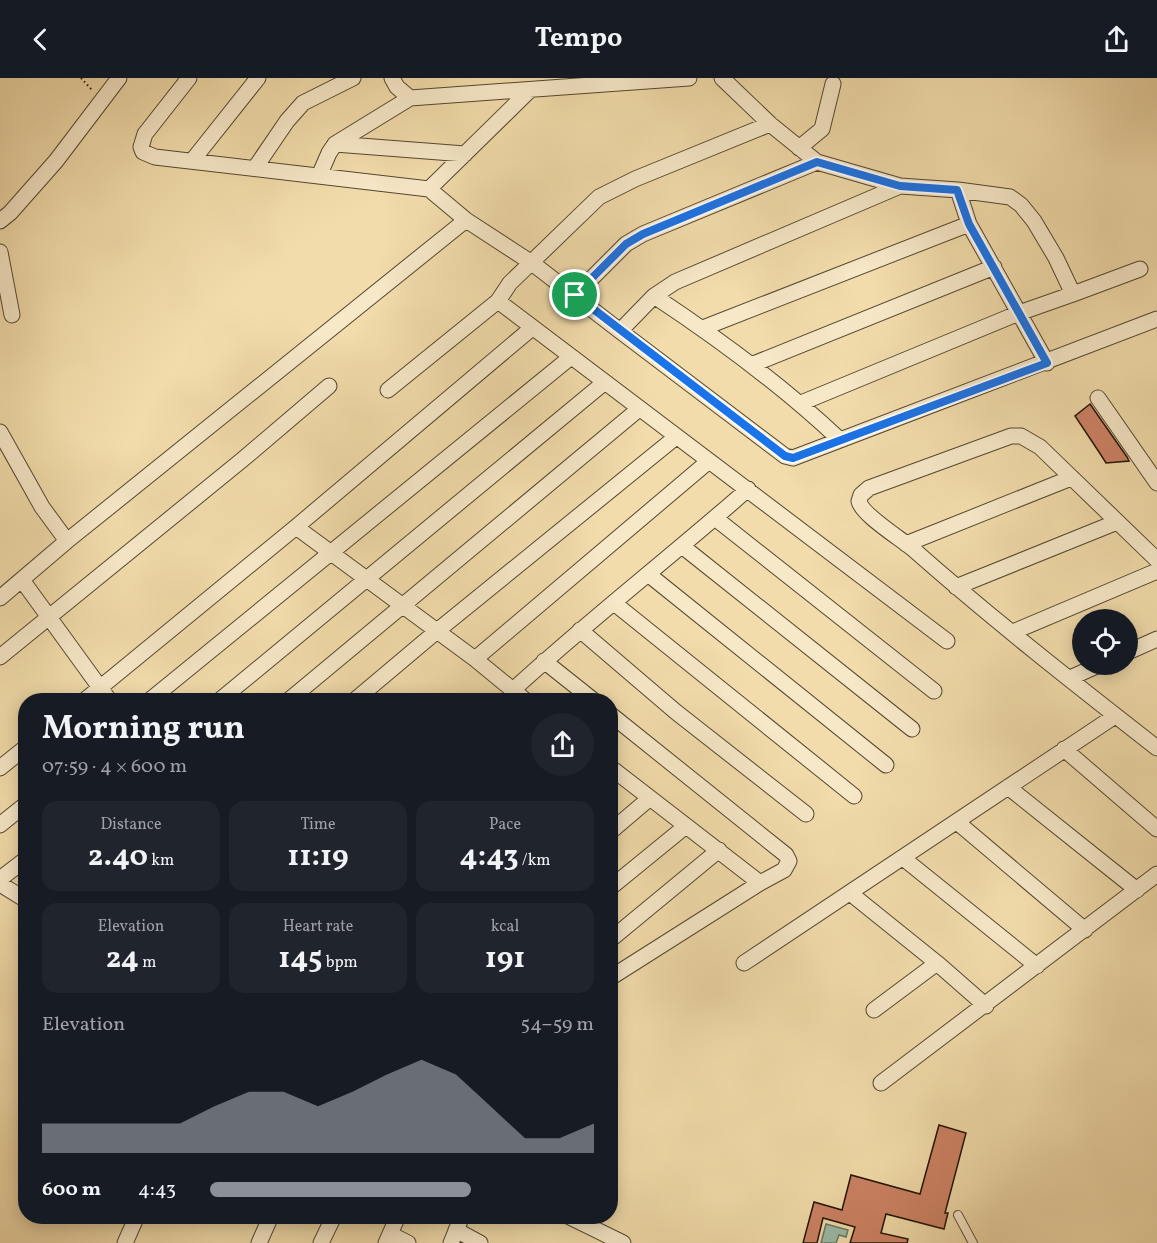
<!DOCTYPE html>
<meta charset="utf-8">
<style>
:root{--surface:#171b24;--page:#20242c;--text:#f1f3f6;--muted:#9ea1a6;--accent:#8c9099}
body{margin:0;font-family:Vollkorn,serif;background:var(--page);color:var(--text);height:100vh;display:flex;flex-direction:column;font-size:22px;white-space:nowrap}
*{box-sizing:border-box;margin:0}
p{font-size:20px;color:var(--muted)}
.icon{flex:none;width:33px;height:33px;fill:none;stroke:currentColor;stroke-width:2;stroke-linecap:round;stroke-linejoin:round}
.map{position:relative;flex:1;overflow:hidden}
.drawer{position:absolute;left:18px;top:615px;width:600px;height:531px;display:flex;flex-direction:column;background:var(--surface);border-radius:24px;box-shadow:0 3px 15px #0003}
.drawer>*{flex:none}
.buttons{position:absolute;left:1072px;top:531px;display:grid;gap:12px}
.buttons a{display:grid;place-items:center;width:66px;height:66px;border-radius:50%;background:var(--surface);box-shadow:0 3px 15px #0003;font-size:30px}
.pin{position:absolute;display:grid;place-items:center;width:51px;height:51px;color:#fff;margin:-26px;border:3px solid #fff;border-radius:50%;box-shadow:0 2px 6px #0007}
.round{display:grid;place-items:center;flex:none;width:63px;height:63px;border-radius:32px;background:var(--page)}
.head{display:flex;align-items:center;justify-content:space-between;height:102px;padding:0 24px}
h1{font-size:33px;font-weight:700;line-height:45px}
.figures{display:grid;grid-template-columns:repeat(3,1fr);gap:9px;height:102px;padding:6px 24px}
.figures div{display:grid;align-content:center;border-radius:15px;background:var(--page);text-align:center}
.figures b{font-size:30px;font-weight:700}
.figures small{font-size:16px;font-weight:400}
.figures p{font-size:16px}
.chart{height:168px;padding:12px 24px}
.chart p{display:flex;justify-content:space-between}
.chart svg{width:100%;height:108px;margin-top:6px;fill:var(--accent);opacity:.7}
ul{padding:0 24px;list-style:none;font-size:20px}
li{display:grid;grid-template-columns:96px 72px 1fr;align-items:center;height:45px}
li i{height:15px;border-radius:8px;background:var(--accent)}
header{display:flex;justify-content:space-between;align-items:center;height:78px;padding:0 24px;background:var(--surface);font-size:27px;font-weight:700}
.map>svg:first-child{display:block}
.water{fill:#9bbca8;stroke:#697968;stroke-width:1.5}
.building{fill:#cd8366;stroke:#1f1507;stroke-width:1.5}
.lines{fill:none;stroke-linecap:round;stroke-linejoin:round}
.service-casing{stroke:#544730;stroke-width:10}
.minor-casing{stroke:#544730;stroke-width:17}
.path{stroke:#1f1507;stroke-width:2;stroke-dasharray:1.5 3;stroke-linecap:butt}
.service{stroke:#f7e8c8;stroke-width:8}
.minor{stroke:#f7e8c8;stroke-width:15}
.route-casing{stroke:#fff;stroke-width:12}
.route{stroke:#1a73e8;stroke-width:8}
</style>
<header><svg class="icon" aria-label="back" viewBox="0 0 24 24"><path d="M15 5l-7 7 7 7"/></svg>Tempo<svg class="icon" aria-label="share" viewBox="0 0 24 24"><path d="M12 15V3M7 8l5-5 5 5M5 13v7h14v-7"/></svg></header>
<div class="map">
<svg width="1157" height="1165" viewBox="0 0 1157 1165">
<rect width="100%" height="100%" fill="#f2dcab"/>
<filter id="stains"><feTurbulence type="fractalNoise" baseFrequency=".00333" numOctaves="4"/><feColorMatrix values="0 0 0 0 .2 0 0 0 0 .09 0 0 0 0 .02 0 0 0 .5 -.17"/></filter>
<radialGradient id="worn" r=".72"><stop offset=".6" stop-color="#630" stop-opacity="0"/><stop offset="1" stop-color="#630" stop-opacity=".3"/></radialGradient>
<!-- water -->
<path class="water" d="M826,1146L848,1152L846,1159L839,1157L836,1165H821Z"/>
<!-- building -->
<path class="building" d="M1090,326L1127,379L1129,383L1106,385L1101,377L1075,338Z
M939,1047L966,1055L945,1135H948L944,1151L886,1136L881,1155L908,1161L907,1165H850L855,1149L823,1140L817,1165H803L814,1124L842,1132L851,1097L920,1116Z"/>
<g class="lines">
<defs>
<path id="service" d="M958,1137L973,1165"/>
<path id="minor" d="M189,0L145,56L141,69L143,74L155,79L429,111L466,142L532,185L620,253L654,218L675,204L900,108
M392,0L397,9L410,20
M722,0L770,46L817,84L900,108L958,112L1010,119L1021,127L1034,143L1056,180L1073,216L1140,191
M770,46L635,101L599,119L510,205L498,223L947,563
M335,66L465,76
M799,70L822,51L833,6
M192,83L258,0
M255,90L287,43L303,25L353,0
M319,98L329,75L335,66L410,20L689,0
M429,111L530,12
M958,112L969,146L1047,285
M0,143L10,135L56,83L119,0
M0,174L12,237
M575,217L626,166L643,156L817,84
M654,218C719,261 783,308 840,362
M703,250L969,146
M620,253L785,378L793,380L1157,241
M751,287L994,189
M388,312L498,223
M1098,320L1157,405
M801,325L1019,235L1073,216
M0,354L42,429L67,463
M715,440L934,613
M296,449L475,581L525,622
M906,466L1071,400
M682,468L912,651
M1157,482L1040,369L1021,358H1011L869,410L861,417L859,423C861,436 901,461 913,471C991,540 1075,606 1157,670
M648,496L886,687
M22,502L109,622
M956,509L1117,444
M0,520L67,463L466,142
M614,525L854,718
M580,552L676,634L806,736
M1013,554L1157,493
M1128,574L1157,561
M0,579L242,382L329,308
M475,581L709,383
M544,583L593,622
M1070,600L1101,586
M513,612C589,542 671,479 748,411
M85,622L296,449L532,250
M150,622L571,279
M220,622L605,304
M289,622L639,331
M355,622L437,553L676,359
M610,636L786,777L789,783L784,792L760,805L610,900
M1064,671L1157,751
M610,689L760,805
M0,690L26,669
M1008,709L1137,812
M957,744L1085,852
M0,747L26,726
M610,754L650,720
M903,780L1037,888
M0,801L26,781
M0,806L26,822
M610,810L686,748
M850,815L937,885L986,928
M610,862L719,772
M744,885L1115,638
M874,932L937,885
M881,1005L1157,796
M568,1138L623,1165
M456,1152L480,1165
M390,1156L408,1165
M125,1165L137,1138
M259,1165L271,1138
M321,1165L334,1138
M386,1165L398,1138
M451,1165L462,1138"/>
</defs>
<!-- service casing -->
<use href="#service" class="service-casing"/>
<!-- minor casing -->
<use href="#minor" class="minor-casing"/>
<!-- path -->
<path class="path" d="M81,0L92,12"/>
<!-- service -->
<use href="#service" class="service"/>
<!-- minor -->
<use href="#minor" class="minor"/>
</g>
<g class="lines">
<defs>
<path id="route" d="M817,84L900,108L957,112L969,146L1047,285L793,380L785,378L575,217L626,166L643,156Z"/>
</defs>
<!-- route casing -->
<use href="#route" class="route-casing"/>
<!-- route -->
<use href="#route" class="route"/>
</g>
<rect width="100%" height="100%" filter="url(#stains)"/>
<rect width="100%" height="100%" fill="url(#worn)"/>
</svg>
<div class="buttons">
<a><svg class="icon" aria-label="locate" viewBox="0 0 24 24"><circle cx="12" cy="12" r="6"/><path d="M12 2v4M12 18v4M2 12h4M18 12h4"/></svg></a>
</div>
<div class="pin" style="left:575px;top:217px;background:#1e9e55"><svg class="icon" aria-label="arrive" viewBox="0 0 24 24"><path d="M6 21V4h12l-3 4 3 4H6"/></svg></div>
<section class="drawer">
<div class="head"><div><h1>Morning run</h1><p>07:59 · 4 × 600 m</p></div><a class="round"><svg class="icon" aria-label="share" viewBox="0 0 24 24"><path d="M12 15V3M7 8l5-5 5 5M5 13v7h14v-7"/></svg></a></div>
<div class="figures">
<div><p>Distance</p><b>2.40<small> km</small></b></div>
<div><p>Time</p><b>11:19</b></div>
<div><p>Pace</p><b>4:43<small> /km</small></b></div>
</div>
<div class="figures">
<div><p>Elevation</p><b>24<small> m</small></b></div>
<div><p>Heart rate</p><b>145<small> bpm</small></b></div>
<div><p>kcal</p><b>191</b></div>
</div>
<div class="chart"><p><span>Elevation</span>54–59 m</p>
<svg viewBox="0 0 160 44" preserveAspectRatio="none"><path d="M0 44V32L10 32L20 32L30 32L40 32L50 25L60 19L70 19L80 25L90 19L100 12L110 6L120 12L130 25L140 38L150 38L160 32V44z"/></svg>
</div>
<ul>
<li><b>600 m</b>4:43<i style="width:68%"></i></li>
</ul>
</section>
</div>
